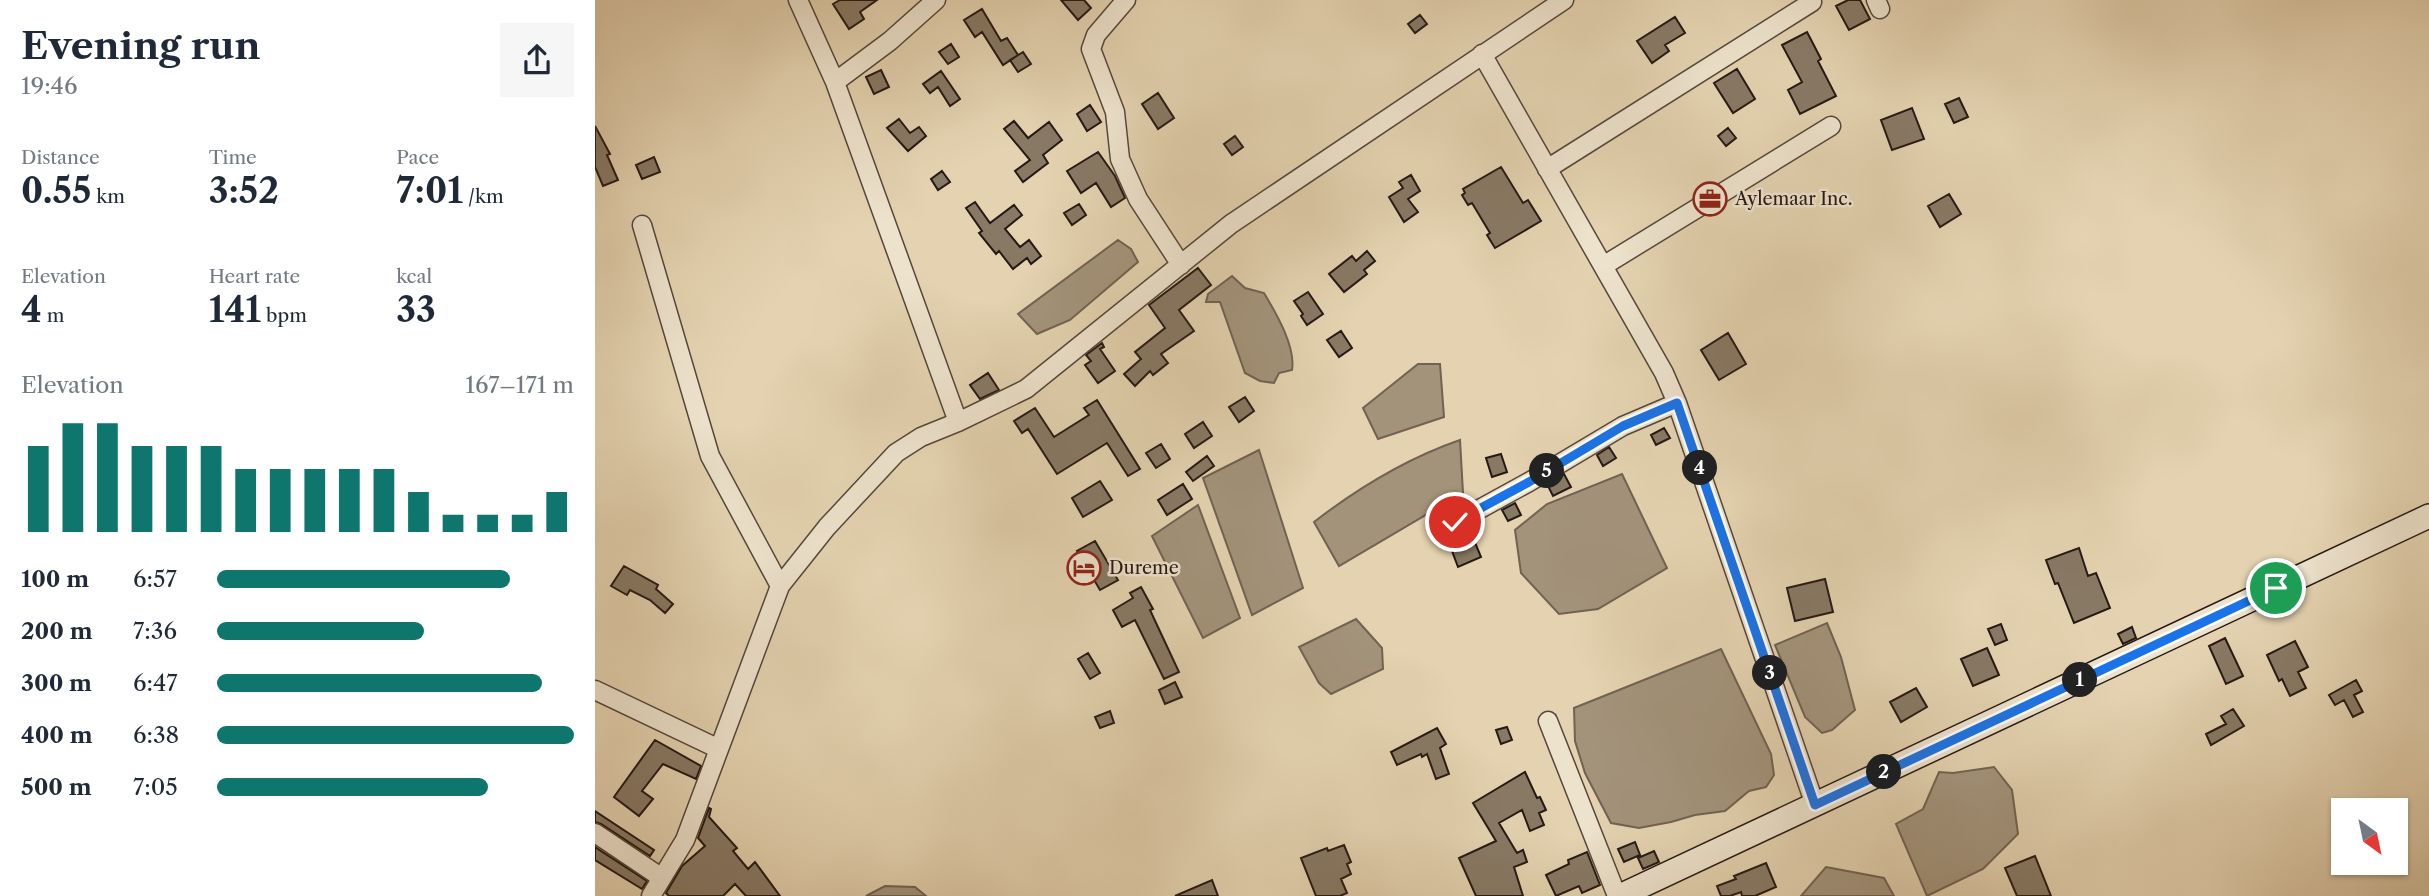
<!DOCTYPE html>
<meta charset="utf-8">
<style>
:root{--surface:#fff;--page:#f6f6f7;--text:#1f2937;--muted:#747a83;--accent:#0f766e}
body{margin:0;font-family:"Libre Caslon Text",serif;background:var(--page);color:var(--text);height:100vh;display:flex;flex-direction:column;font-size:26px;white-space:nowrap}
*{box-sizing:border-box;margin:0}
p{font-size:23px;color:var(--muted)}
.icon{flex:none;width:38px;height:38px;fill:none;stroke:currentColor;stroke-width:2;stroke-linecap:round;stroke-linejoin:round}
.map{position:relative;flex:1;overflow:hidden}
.details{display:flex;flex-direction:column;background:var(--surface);width:595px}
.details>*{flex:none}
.needle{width:46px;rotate:147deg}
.tools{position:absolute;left:1736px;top:798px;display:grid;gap:14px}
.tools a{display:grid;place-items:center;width:77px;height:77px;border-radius:0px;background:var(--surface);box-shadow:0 2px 5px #0004;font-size:35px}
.pin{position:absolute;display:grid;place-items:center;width:60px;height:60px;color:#fff;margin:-30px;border:4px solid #fff;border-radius:50%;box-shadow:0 2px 7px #0007}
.km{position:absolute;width:35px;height:35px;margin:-18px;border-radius:50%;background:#222;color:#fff;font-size:19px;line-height:35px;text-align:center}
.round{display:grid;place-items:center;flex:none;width:74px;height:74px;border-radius:0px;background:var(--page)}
.headline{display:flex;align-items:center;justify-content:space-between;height:119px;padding:0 21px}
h1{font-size:38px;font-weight:800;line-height:52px}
.stats{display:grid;grid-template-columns:repeat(3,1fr);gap:10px;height:119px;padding:7px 21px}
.stats div{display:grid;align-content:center}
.stats b{font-size:35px;font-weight:800}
.stats small{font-size:19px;font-weight:400}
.stats p{font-size:19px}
.chart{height:196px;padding:14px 21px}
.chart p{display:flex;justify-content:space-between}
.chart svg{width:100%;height:126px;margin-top:7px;stroke:var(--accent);stroke-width:6}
ul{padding:0 21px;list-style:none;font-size:23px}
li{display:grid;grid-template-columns:112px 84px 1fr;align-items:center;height:52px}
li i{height:18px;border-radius:9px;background:var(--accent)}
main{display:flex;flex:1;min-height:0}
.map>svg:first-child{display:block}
.water{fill:#a3937b;stroke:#716252;stroke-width:2}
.building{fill:#887965;stroke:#251914;stroke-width:2}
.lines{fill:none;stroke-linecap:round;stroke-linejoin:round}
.minor-casing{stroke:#55473b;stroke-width:21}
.secondary-casing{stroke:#251914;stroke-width:26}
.minor{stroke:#ede2cc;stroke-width:18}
.secondary{stroke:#ede2cc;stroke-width:23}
.route-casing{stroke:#fff;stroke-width:14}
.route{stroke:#1a73e8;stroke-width:9}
.labels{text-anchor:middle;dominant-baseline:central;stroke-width:5;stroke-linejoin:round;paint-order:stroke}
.poi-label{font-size:18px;fill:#251914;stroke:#ede2cc;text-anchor:start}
</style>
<main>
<section class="details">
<div class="headline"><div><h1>Evening run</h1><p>19:46</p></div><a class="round"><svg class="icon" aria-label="share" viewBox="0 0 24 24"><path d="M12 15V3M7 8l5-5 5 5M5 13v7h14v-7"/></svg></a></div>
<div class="stats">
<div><p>Distance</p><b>0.55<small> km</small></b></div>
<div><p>Time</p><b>3:52</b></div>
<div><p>Pace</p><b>7:01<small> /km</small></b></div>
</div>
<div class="stats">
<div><p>Elevation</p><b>4<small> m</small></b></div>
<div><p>Heart rate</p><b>141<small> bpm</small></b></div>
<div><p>kcal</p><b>33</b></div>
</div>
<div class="chart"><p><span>Elevation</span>167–171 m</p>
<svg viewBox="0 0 160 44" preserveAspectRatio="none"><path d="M5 44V14M15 44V6M25 44V6M35 44V14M45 44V14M55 44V14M65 44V22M75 44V22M85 44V22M95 44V22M105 44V22M115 44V30M125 44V38M135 44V38M145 44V38M155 44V30"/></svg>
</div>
<ul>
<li><b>100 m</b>6:57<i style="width:82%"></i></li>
<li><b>200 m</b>7:36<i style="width:58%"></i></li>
<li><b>300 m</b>6:47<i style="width:91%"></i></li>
<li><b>400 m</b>6:38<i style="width:100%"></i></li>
<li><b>500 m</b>7:05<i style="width:76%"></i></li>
</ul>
</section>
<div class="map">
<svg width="1834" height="896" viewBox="0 0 1834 896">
<rect width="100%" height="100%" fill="#e4d2b0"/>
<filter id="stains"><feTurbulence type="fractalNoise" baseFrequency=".00286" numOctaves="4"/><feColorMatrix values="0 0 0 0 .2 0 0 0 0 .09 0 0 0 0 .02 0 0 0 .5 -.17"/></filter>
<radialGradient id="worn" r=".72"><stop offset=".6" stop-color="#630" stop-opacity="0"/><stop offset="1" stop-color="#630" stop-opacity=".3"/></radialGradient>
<!-- water -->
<path class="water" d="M523,240L536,249L543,262L475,320L442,334L423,314Z
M637,276L650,288L669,293C681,313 701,347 697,370L684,373L679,383L665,381L650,373L625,302H611L613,294Z
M823,364H845L849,417L783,439L768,408Z
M865,440L868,493L744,566L719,522C763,488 813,458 865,440Z
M664,450L708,588L657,615L608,478Z
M1027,474L1072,568L1003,609L964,614L926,573L920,530L952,504Z
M603,505L645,618L608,638L557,536Z
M761,619L787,648L788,669L736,694L724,683L704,647Z
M1232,623L1246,657L1260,710L1237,730L1227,733L1210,717L1180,645Z
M1126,649L1176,754L1179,775L1171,787L1154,791L1130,811L1100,815L1076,822L1044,828L1016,823L990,773L980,741L979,708Z
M1399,767L1417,790L1423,834L1388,869L1332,896L1301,824L1328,809L1344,772L1358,773Z
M1231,867L1289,878L1299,896H1206Z
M290,886L320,887L331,896H271Z"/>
<!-- building -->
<path class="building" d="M245,0H282L265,12L269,19L254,29L238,4Z
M466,0H489L496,8L483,20Z
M1253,0H1265L1275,19L1254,30L1241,6Z
M387,9L406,41L412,38L423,55L408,65L387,32L380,37L369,20Z
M825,15L832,24L820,33L813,24Z
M1080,17L1090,33L1070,45L1074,51L1057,63L1042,41Z
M1212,32L1226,59L1223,61L1241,96L1205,114L1193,90L1207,82L1187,45Z
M356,44L364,57L353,64L344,52Z
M428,52L436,64L423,72L415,60Z
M1142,69L1160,99L1138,113L1119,83Z
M286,70L294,87L279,94L271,77Z
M346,71L365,99L355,106L343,87L335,93L328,84Z
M563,93L579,118L563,129L547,104Z
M1364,98L1373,117L1359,123L1350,104Z
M495,105L506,122L492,131L482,114Z
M1317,108L1329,139L1297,150L1286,120Z
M304,119L315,133L324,127L331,136L313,151L292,128Z
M419,121L433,138L454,122L467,140L448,155L453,163L428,182L420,171L435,160L409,129Z
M0,126L15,154L12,155L23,180L8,186L0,167Z
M1133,128L1141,138L1131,146L1123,136Z
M640,136L648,147L637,155L629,144Z
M503,152L520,176L530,198L516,207L501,183L486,193L472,171Z
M59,157L65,172L47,179L41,165Z
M906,167L928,203L933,200L946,221L900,248L892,235L895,233L877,203L873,205L867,195L870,193L868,189Z
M347,171L355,182L343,190L336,179Z
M816,175L825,191L813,199L823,212L809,222L794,197L808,188L804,182Z
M1354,194L1366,214L1345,227L1333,206Z
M380,202L395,223L419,205L427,215L410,229L425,247L434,240L446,256L436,264L432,258L418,269L404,251L401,254L384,233L387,231L371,208Z
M484,204L491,215L477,225L469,213Z
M772,251L780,261L769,270L772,274L749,292L734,274L757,256L761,261Z
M603,268L616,285L584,310L599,331L566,354L573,363L558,375L555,371L540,386L529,374L546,359L540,352L570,328L554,305Z
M713,292L728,314L712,325L706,316L708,314L699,301Z
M746,331L757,348L744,357L732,340Z
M1133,333L1151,364L1124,380L1106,350Z
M507,343L509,347L505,349L520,371L503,383L490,365L496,361L491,355Z
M393,373L404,390L385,399L375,385Z
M650,397L659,411L644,422L634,407Z
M502,400L545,469L533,476L512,443L462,474L433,429L427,433L419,421L440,408L459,437L494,415L489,408Z
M608,422L617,436L599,448L590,434Z
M1069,428L1075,438L1061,445L1056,435Z
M566,444L575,459L561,468L551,453Z
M1014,447L1021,458L1008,466L1002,455Z
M906,454L912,472L897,477L891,458Z
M612,456L619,466L598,481L591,472Z
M969,474L976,487L958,496L952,484Z
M505,481L517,500L488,517L477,498Z
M588,484L597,499L572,515L563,500Z
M920,503L926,515L913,521L907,510Z
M874,528L886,557L863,567L851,535L866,532Z
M500,541L523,580L505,590L482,551Z
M1484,548L1493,576L1501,573L1515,608L1479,623L1463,583L1460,584L1451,560Z
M29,566L63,585L61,589L78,604L70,613L55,600L35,590L32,595L16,586Z
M1230,579L1238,612L1200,621L1192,588Z
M546,587L558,609L555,610L584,672L569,679L540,620L527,627L518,610L538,598L535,593Z
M1406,624L1412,640L1400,645L1393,629Z
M1537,627L1541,638L1528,644L1523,634Z
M1630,638L1648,676L1631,684L1614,646Z
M1700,641L1713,667L1703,672L1711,688L1695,696L1687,679L1684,681L1672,655Z
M1392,648L1404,675L1378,686L1366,659Z
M493,653L505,673L495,679L483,659Z
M1761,680L1767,691L1759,695L1768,712L1758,717L1749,700L1740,705L1734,695Z
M580,682L587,697L570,704L564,690Z
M1321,688L1332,707L1306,722L1295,702Z
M1638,709L1649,726L1616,745L1611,734L1631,724L1626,716Z
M515,711L519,723L505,728L500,717Z
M912,727L917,740L906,744L901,730Z
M842,728L851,744L845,748L854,774L841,779L832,754L827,757L826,754L802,765L796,752Z
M60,740L106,766L101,779L68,764L47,791L58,799L44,816L19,797Z
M930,772L942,798L945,797L951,810L944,813L949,825L935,831L927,810L904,823L922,853L928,850L932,862L919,867L928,896H881L864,858L901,841L878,803Z
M114,808L116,809L114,817L142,848L138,851L153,869L160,862L185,896H151L140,884L128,896H74L71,893L87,866L110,846L103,838Z
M0,811L59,850L55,856L6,824L0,822Z
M1040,842L1045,855L1029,862L1023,849Z
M749,845L756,862L752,864L756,874L746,879L752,893L745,896H721L706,858L732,848L733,851Z
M0,847L52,881L47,889L0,860Z
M1059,851L1064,862L1048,869L1043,858Z
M992,852L1005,885L987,893L984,886L961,896L951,875L974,864L973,860Z
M1440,856L1456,896H1422L1410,868Z
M1171,863L1181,887L1160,896H1147L1146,892L1135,896H1126L1122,886L1141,879L1139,876Z
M617,880L623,896H580Z"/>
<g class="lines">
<defs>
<path id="minor" d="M203,0L240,82L363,422
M531,0L501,35L496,49L520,112L525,159L543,199L586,265
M1281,0L1285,9
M887,54L1069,373L1082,403L1220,805
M240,82L295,41L341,0
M952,169L1217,2
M47,225L115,456L185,586
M1008,266L1236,126
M861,522L934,482L1028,426L1082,403
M0,690L124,749
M953,721L1022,896
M0,833L67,878
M56,896L90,840L185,586L232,527L301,453L326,437L363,422L431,389L636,224L969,0"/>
<path id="secondary" d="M1025,896L1834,516"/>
</defs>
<!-- minor casing -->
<use href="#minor" class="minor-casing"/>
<!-- secondary casing -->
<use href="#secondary" class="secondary-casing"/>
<!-- minor -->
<use href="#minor" class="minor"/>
<!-- secondary -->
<use href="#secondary" class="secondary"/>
</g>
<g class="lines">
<defs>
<path id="route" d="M860,522L934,482L1028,426L1082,403L1220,805L1681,588"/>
</defs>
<!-- route casing -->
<use href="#route" class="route-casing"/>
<!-- route -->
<use href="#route" class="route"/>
</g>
<!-- icons -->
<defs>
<symbol id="office-ring" viewBox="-11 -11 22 22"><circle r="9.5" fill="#ede2cc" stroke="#8f2418" stroke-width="1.5"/><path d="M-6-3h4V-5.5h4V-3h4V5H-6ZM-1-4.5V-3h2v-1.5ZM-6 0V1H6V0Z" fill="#8f2418"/></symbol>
<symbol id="hotel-ring" viewBox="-11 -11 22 22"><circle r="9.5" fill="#ede2cc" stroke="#8f2418" stroke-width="1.5"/><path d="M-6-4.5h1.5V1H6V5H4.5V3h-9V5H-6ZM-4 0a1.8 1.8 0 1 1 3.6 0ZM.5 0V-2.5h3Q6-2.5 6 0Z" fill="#8f2418"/></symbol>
</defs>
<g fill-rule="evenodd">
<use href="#office-ring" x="1096" y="180" width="38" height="38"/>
<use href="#hotel-ring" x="470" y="549" width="38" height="38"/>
</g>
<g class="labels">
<!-- poi labels -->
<g class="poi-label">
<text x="1140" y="199">Aylemaar Inc.</text>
<text x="514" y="568">Dureme</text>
</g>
</g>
<rect width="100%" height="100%" filter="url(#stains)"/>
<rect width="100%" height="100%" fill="url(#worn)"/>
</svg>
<div class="tools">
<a><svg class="needle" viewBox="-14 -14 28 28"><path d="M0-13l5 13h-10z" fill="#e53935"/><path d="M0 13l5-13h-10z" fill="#747a83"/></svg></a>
</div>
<div class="pin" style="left:1681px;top:588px;background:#1e9e55"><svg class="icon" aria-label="arrive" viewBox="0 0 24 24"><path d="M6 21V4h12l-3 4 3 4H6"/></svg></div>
<div class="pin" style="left:860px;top:522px;background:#d93025"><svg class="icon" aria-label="check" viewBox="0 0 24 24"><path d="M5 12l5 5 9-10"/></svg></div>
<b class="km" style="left:1485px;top:680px">1</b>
<b class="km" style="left:1289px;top:772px">2</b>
<b class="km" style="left:1175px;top:673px">3</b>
<b class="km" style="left:1105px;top:468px">4</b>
<b class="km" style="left:952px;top:471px">5</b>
</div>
</main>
